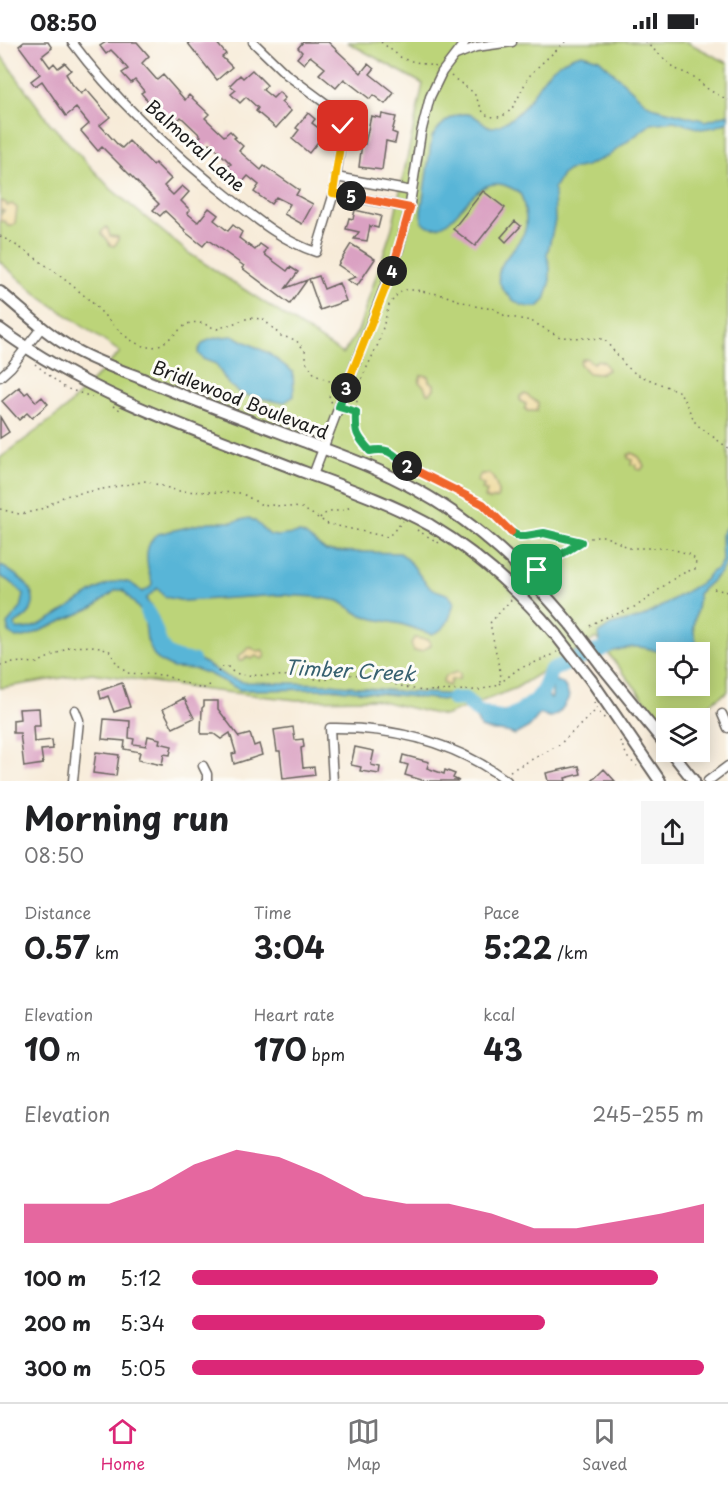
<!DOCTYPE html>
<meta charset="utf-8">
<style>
:root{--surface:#fff;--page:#f6f6f6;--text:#202124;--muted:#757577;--line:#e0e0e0;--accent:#db2777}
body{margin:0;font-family:"Playpen Sans",sans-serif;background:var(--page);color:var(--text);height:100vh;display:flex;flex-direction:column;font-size:22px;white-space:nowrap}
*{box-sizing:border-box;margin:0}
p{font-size:20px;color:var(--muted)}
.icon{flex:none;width:33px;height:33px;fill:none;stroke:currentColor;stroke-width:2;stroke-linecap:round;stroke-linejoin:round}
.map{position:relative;height:739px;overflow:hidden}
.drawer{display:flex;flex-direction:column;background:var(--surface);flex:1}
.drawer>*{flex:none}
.controls{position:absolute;left:656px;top:600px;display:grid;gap:12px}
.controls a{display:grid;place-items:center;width:54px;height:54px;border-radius:0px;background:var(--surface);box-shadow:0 3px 15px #0003;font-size:30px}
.pin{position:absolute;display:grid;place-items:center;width:51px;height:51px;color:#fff;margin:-26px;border-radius:12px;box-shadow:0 3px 9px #0006}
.km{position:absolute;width:30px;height:30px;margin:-15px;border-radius:50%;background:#222;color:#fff;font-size:16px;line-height:30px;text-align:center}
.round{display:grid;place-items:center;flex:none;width:63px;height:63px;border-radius:0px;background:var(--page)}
.summary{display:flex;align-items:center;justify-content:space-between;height:102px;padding:0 24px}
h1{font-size:33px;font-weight:700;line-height:45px}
.figures{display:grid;grid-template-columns:repeat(3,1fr);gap:9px;height:102px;padding:6px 24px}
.figures div{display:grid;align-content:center}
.figures b{font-size:30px;font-weight:700}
.figures small{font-size:16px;font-weight:400}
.figures p{font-size:16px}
.chart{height:168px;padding:12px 24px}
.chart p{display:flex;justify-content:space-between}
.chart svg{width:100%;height:108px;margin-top:6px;fill:var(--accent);opacity:.7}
ul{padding:0 24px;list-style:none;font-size:20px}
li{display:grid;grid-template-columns:96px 72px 1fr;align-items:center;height:45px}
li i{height:15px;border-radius:8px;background:var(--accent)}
.status{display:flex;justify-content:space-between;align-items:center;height:42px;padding:0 30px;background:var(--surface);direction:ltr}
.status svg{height:16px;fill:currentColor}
.menu{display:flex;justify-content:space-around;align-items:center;height:84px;border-top:2px solid var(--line);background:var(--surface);font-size:16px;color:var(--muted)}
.menu a{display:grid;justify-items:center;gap:3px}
.menu .current{color:var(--accent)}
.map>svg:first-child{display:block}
.green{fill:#bcd479;stroke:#6c784a;stroke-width:1.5;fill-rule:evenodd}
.sand{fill:#eeda9e;stroke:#857b5d;stroke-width:1.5}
.water{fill:#59b5d7;stroke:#3a687a;stroke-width:1.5}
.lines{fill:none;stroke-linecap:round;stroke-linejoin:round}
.river{stroke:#59b5d7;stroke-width:15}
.building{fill:#daa1c2}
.minor-casing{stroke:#69645e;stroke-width:11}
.major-casing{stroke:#69645e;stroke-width:14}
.path{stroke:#69645e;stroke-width:1.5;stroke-dasharray:1.5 4.5;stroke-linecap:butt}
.minor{stroke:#fff;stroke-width:8}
.major{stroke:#fff;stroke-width:10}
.major-bridge-casing{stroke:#69645e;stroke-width:14;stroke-linecap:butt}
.major-bridge{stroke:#fff;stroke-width:10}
.split-1-casing{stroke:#fff;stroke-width:12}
.split-2-casing{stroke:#fff;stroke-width:12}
.split-3-casing{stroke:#fff;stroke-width:12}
.split-4-casing{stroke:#fff;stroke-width:12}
.split-5-casing{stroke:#fff;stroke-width:12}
.split-6-casing{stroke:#fff;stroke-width:12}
.split-1{stroke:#22a559;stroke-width:8}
.split-2{stroke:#f0652b;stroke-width:8}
.split-3{stroke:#22a559;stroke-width:8}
.split-4{stroke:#f5b400;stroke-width:8}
.split-5{stroke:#f0652b;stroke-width:8}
.split-6{stroke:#f5b400;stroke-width:8}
.labels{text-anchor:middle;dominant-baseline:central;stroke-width:6;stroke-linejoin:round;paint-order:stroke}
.street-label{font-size:18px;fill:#1c1c1c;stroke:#fdfcf7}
.water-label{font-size:20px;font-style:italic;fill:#376170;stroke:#fdfcf7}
</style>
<div class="status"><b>08:50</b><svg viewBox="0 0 49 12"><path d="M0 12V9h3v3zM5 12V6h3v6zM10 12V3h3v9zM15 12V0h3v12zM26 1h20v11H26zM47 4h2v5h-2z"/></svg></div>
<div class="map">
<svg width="728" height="739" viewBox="0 0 728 739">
<rect width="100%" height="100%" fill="#fdfcf7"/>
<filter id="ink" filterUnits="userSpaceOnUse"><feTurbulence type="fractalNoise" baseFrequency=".0167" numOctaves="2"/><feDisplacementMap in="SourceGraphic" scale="12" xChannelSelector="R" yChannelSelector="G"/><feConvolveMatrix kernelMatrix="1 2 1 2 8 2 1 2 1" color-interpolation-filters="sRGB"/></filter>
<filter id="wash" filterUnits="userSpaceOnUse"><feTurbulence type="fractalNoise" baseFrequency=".008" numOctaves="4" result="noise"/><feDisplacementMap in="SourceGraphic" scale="24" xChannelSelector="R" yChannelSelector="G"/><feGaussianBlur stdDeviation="1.35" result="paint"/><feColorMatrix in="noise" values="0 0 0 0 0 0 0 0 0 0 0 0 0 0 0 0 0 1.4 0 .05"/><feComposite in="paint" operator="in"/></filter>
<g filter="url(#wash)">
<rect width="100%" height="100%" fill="#f7ebd8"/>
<!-- green -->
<path class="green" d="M347,0H687L728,21V649L688,676H666V685L596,596L516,646L444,674L373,657L297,658L206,648L92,631L0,646V416L64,368L120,310L39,254L0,220V12L49,80L111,147L190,212L343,312L358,289L392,186L423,42ZM666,610H699V644H666Z"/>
<!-- sand -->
<path class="sand" d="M2,159L6,161L7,164L12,162L17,166L15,181L12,184H8L5,179H0V173L4,169L0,168V160Z
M107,185L110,194L118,195V199L114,204L110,203L107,197L102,193V189Z
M586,316L593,321L598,318L604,320L608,328L599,332L588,331L580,322L581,318Z
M421,333L428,334L429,339L434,342V347L430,351H427L424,344L419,340Z
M525,352L538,361L537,369H527L525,366L526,362L520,359V354Z
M632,411L639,415L644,424L641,428L636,427V423L631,422L632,418L628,416V413Z
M481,432H490C495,437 500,449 497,456L490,458L485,456L487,449L482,448L484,443L477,439Z
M414,596L429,598L431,603L422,609H414L411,602Z
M249,606H252L257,610L262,608L265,611V615L262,617L256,614L251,617L247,614L243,619H239L238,615Z
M457,630L460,632L459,637L451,638L449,644L444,642L443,638L445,634Z"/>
<!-- water -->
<path class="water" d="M582,12L599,17L647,62L655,66L706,79L728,72V80L715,85L701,87L674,79L651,82L608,114L586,124L569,128L562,133L554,146L555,179L547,213L550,225V242L545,258L538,265C529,266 520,264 513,258C478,229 516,213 525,188C527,182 526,175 525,169C524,164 523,156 520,152C516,147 509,145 504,143C467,132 453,205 422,180L421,170L432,95C441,81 460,64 477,76C482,79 486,85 492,85C496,85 502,82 505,80C540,62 534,23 582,12Z
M234,294L268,311L293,330L294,354L285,360H279L241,352L228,342L216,322L203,317L198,311C200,295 221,295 234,294Z
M249,476L255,479L270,493L278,494L300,491L305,493L326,509L400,511C414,519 418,535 430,545C441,553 447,547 454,561C450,575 448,588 431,592L401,582L374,577L359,572L339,559L316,555L281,553L184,559L165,555L157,546L146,557L158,576L155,599L162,609L172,615L197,616L227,635L243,640L331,642L406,650L461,653C469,657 470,668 477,670H508L518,674L525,673L532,664L529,659C532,653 538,650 544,648L550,656H552V641L555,639C564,639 567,647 569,655C566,661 559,675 550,675C547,675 543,672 540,672L529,685L515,693C504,687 493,691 481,686L471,667L461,659H453L338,647L240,648L209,632L195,627L173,626L161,620L154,614L147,598L144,573L123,548H116L94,565L29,594L16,596L9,591L7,582L21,566L24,553L12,541L0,534V523C16,532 44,549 29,571C26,576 19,579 14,583L17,587C51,591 99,532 127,540C133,541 137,546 142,550C146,548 152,546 152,541C152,540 150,533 149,532C146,517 144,502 158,492L209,480H232Z
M728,482V490L725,493C725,500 728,506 728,513C727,529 708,541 698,552C700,575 688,576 697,602L691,610H666V613C641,601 630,604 604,612L598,603L600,601L599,591L611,583L643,575L704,539L711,530L717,527L722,519L721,493Z"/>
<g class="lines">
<!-- river -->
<path class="river" d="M147,570C165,598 150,615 193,619
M453,657H465L478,670L505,678C532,662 542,660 551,628L602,607L618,597"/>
</g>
<g id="blocks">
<!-- building -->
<path class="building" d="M24,0H48L52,6L42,14L50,25L54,21L58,26L65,21L71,28L66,32L72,42L81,52L86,47L110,75L100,83L118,103L122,106L129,99L153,123L155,121L171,137L164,144L173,153L182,144L189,150L181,159L190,168L187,171L198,180L209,166L218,173L214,178L228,189L233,183L242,190L239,196L255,208L260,202L267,207L264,212L287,229L290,225L298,230L286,246L307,238L290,262L242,226L244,224L208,198L203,204L184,189L185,188L165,169L160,174L153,168L159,162L102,105L98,109L81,89L89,82L76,66L66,74L42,39L35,44L31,39L40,32L19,4Z
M106,0H137L149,14L142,21L157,38L163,33L185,58L189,53L209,72L205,76L224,94L230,89L236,95L234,96L243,104L239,109L261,128L264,124L299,148L296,153L313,162L302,182L284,172L290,162L276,155L271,162L254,150L259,143L248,134L240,143L224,129L231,122L210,101L201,110L192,102L201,94L181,75L173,84L158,71L141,51L144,49L135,38L131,41L122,31L128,27L117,14L111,8L106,12L100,4Z
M187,0H216L226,12L222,15L232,25L217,38Z
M303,0H328L361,31L368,22L374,27L370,32L394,51L385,62L373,53L370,57L344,37L336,46L319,32L325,26L310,14L304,22L297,16L302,10L298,6Z
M252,28L267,43L263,48L273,56L279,50L285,56L281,60L291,69L276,86L256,69L258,66L246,55L240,61L231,52L236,48L230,43L240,33L243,36Z
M308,71L315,77L312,81L325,91L309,111L292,97L299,88L296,86Z
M382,72L396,75L392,90L397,92L395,101L386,99L382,128L359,125L362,101L365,102L371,74L381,76Z
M483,149L505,166L475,204L453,187Z
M355,168L381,174L378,186L370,184L367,199L354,197L359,190L346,187L349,176L353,177Z
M515,179L521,184L506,200L501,195Z
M351,202L375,217L357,244L347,238L356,235L338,223Z
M319,234L324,247L339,241L346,259L320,268L309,237Z
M19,345L25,352L28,350L36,360L42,355L48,362L32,376L27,371L19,378L2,359Z
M0,375L9,390L0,396Z
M122,641L130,665L114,670L108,654L101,657L99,649Z
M184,656L194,676L173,686L163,667Z
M204,659H218V667L239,695L250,692L254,704L259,702L262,713L234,722L232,712L236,711L230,691L221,697L214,692H201L202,666L204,664Z
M39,666L40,684H33L34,700L52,698L53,707L41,708L43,722L24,725L20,691H13V678L20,677L19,667Z
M104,677L130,679L129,696L134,697L133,702L146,704L148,694L160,697L159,701L172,704L170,713L164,712L162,723L138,718L140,710L124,707L125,699L102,697Z
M293,685L295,698L303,697L304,705L301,706L303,726L314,725L315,733L283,737L280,709H277L274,688Z
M355,705L374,709L371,723L380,725L379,732L360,729L361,725L351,723Z
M96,710L119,713L116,734L93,731Z
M403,713L429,720L427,726L444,732L445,728L455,732L453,736L459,739H425L405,733L408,723L401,721Z
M579,724L581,732L565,736L566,739H548L546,731Z
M604,727L615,739H592Z"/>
</g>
</g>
<g filter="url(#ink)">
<use href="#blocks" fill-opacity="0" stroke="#69645e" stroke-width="1.5"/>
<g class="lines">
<defs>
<path id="minor" d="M72,0C117,61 175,113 235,160C260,180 285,200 316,210L334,151L344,75L286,32L253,0
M456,13L476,5L512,0
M336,135L412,149
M334,151L410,166
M0,335L11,325L42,285
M313,433L399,207L409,168L421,91L430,55L442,30L465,0
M722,672L728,686
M203,724L207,732V739
M73,739L79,678L75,668
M333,739L330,686C395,685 455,700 507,739
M708,739L728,724"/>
<path id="major" d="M0,250C24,270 48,293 75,308C95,319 117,327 138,335C192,358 248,378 303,399C341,413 380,427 415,447C478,481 526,529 571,583
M0,287C90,354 200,390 304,430C347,446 390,461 430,483C479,512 520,550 556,593
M602,624L666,703
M591,638L660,739
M671,710L694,739"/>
</defs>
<!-- minor casing -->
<use href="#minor" class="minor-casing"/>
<!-- major casing -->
<use href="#major" class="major-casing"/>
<!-- path -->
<path class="path" d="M381,0L403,17L437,25
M645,0L676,27L694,35L709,48L728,58
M451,34L474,51L484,72C514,86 518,48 531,32C542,20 554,11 565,0
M0,194C28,209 63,235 87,256C103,269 129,308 153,305C165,303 177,289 187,282C200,278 205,283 217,287L249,276L263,277L281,294L296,298L299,302L305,308L307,321L315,333L332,340L333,344L329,355L332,361
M35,322L65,346L92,355
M113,364L122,369
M347,368L356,370
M374,408L381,407L393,411L411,427L468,453L486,465L509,488L520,495L544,491L578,500L597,494H604L630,506H668L689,512L696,518L695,527C670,533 653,557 630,567C612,575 604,573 587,586
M371,416L374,408L370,409L356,390L357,356L361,338L379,300L389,263L396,254L404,248H416L443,253L478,265L495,267L505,274L531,279L560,295L604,297L626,324L636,332L680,350L696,382L728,406
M0,467L19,472L26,471L39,468L65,454L146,439L178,449L241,451L260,462L302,466L328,482L388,495L403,479
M320,476C329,465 343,473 352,463
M417,488L439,501
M536,529L579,501
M714,547L728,550
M0,623L21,620L37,621L70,605L96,604L109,608L117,622L127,631L163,633L202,647L210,643
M218,630L223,625L227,624L233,630L241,633L295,634L324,638L345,633L375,632L393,642L422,649L480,648L499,642L501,635L490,581L511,558
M499,642L518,627L549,615L557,610
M594,660L597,668L606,678
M620,699L628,716L637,724
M510,729L559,703L596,668"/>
<!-- minor -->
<use href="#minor" class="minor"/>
<!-- major -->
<use href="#major" class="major"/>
<defs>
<path id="major-bridge" d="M571,583L602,624
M556,593L591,638"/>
</defs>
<!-- major-bridge casing -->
<use href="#major-bridge" class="major-bridge-casing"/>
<!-- major-bridge -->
<use href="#major-bridge" class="major-bridge"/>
</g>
</g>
<g class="lines" filter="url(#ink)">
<defs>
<path id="split-1" d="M511,490L520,495L544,491L581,500L537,528"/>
<path id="split-2" d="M407,424L483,462L511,490"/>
<path id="split-3" d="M346,346L339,365L356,370C355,391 356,393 370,409C389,405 393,412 407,424"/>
<path id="split-4" d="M346,346L392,229"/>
<path id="split-5" d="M351,154L410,166L392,229"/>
<path id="split-6" d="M343,84L333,151L351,154"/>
</defs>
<!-- split-1 casing -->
<use href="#split-1" class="split-1-casing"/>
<!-- split-2 casing -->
<use href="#split-2" class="split-2-casing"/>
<!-- split-3 casing -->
<use href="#split-3" class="split-3-casing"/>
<!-- split-4 casing -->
<use href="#split-4" class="split-4-casing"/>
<!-- split-5 casing -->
<use href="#split-5" class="split-5-casing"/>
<!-- split-6 casing -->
<use href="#split-6" class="split-6-casing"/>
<!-- split-1 -->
<use href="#split-1" class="split-1"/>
<!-- split-2 -->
<use href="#split-2" class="split-2"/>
<!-- split-3 -->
<use href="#split-3" class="split-3"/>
<!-- split-4 -->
<use href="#split-4" class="split-4"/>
<!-- split-5 -->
<use href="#split-5" class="split-5"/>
<!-- split-6 -->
<use href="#split-6" class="split-6"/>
</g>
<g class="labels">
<!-- street labels -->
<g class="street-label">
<text transform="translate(196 103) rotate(42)">Balmoral Lane</text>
<text transform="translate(241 357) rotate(21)">Bridlewood Boulevard</text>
</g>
<!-- water labels -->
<g class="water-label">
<text transform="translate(350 628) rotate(3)">Timber Creek</text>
</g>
</g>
</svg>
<div class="controls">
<a><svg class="icon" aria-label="locate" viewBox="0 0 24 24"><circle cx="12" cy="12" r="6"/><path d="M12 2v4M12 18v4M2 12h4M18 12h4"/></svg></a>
<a><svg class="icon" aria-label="layers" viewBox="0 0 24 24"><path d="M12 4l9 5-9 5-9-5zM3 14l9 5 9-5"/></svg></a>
</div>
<div class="pin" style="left:537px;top:528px;background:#1e9e55"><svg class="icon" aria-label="arrive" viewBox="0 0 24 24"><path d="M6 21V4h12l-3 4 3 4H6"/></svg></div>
<div class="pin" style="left:343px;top:84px;background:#d93025"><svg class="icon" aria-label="check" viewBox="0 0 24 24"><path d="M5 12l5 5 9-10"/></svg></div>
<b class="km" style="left:407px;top:424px">2</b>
<b class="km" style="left:346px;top:346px">3</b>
<b class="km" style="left:392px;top:229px">4</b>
<b class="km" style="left:351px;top:154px">5</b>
</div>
<section class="drawer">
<div class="summary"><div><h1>Morning run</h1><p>08:50</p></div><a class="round"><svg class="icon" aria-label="share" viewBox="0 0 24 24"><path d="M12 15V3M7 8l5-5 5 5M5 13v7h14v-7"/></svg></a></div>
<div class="figures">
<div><p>Distance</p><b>0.57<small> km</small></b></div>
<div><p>Time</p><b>3:04</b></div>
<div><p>Pace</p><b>5:22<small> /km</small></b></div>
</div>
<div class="figures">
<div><p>Elevation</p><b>10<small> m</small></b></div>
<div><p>Heart rate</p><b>170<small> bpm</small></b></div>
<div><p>kcal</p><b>43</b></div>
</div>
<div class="chart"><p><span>Elevation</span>245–255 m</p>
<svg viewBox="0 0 160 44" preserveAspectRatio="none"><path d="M0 44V28L10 28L20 28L30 22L40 12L50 6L60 9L70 16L80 25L90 28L100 28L110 32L120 38L130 38L140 35L150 32L160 28V44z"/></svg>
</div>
<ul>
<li><b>100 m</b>5:12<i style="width:91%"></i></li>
<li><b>200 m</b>5:34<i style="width:69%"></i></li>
<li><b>300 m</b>5:05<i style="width:100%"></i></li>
</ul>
</section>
<nav class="menu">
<a class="current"><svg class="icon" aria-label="home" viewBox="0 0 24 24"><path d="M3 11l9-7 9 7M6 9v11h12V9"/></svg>Home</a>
<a><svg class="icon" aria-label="map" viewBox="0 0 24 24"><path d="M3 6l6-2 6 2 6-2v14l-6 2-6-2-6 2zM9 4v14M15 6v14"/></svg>Map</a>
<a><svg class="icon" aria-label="saved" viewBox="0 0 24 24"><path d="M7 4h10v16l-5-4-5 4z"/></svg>Saved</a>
</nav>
